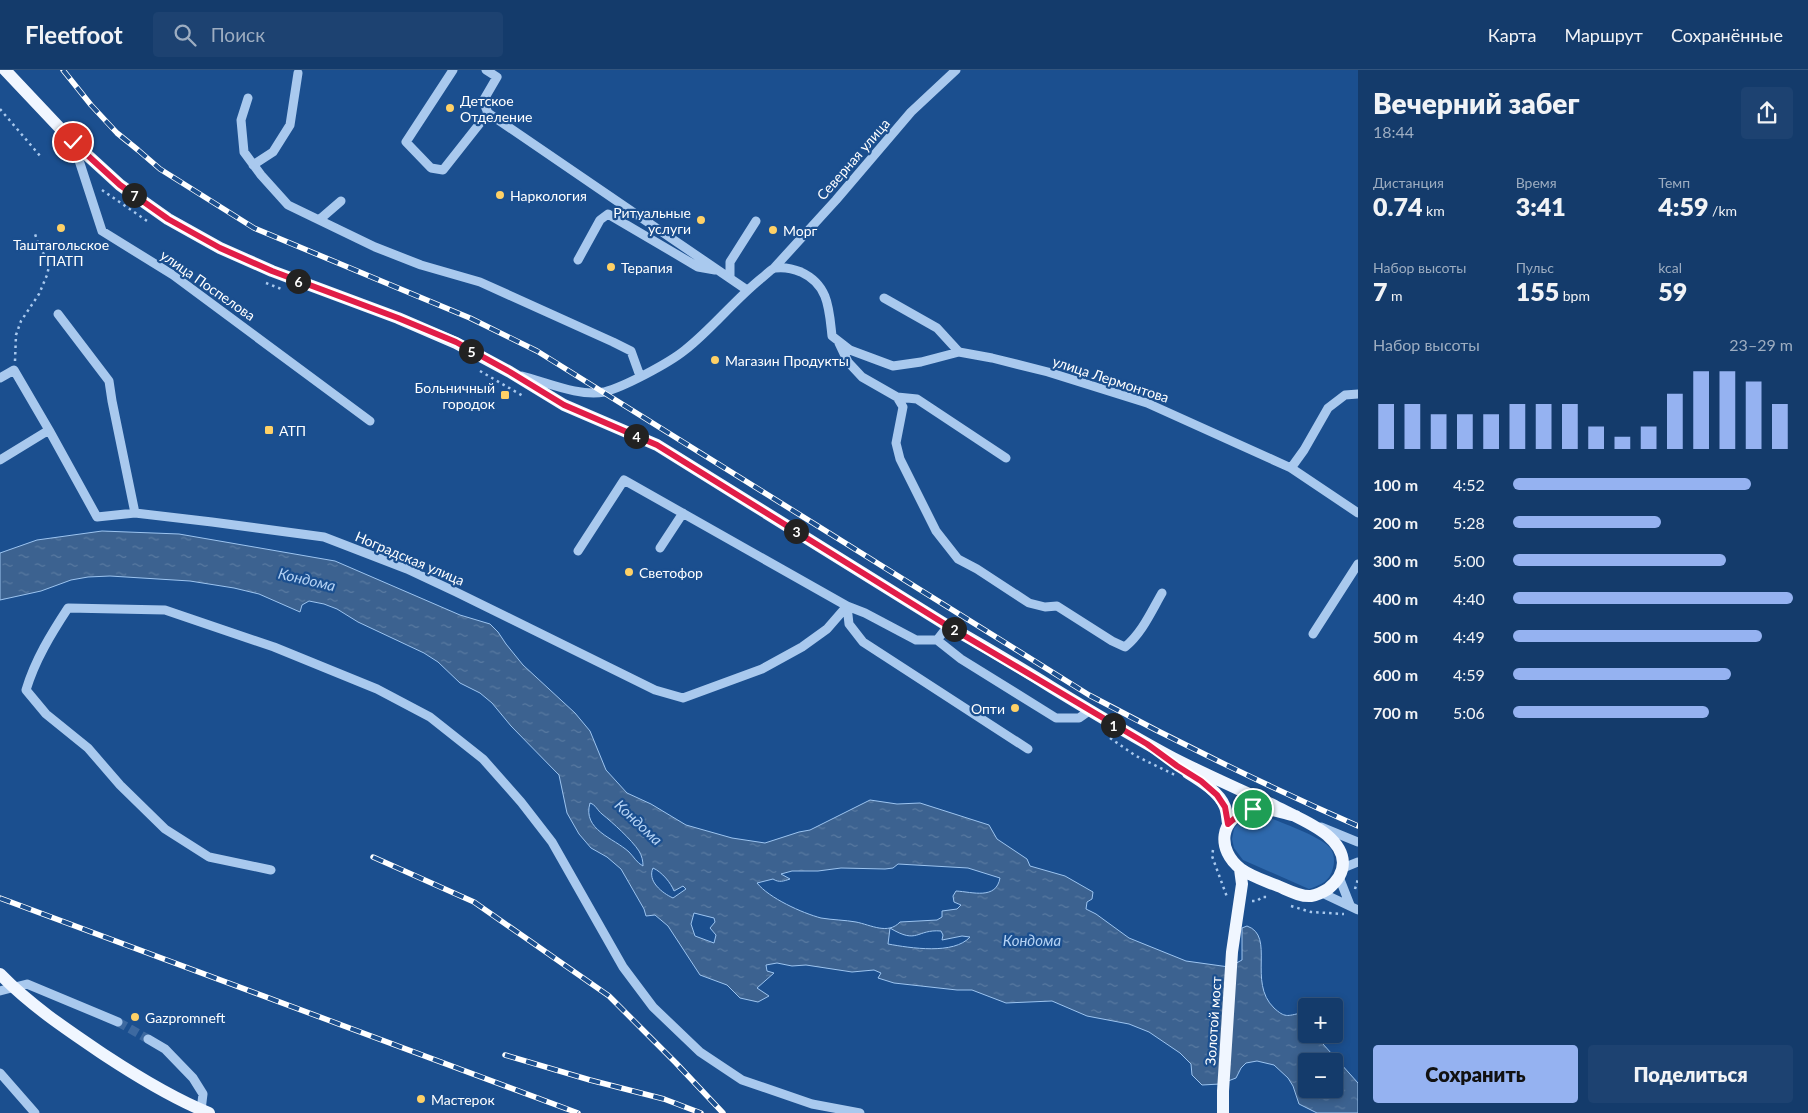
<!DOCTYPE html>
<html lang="ru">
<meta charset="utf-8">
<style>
:root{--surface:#143b6b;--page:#1d4271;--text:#f1f3f6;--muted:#9dadc1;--line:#33557e;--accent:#95b2f1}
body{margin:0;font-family:Lato,sans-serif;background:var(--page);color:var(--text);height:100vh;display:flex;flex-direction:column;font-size:19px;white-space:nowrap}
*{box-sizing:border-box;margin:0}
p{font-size:16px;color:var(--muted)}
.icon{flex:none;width:28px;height:28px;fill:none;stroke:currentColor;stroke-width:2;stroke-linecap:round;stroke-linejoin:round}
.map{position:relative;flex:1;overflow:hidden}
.details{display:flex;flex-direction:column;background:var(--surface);width:450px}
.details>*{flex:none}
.tools{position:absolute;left:1298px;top:928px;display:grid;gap:10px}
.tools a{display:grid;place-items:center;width:45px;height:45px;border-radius:5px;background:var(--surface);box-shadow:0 2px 8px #0003,0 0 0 1px var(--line);font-size:25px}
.pin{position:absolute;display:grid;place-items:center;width:42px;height:42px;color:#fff;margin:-21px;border:2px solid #fff;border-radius:50%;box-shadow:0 1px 5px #0007}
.km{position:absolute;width:25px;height:25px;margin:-12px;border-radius:50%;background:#222;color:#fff;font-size:14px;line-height:25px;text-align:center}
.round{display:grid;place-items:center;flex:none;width:52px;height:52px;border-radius:5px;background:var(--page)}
.summary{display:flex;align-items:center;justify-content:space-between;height:85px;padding:0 15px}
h1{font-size:28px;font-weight:800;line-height:38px}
.metrics{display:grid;grid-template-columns:repeat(3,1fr);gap:8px;height:85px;padding:5px 15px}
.metrics div{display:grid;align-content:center}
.metrics b{font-size:25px;font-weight:800}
.metrics small{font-size:14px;font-weight:400}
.metrics p{font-size:14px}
.chart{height:140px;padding:10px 15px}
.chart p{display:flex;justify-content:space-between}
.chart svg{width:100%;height:90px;margin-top:5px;stroke:var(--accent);stroke-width:6}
.action{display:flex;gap:10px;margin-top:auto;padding:10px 15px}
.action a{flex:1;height:58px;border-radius:5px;background:var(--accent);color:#111;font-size:20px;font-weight:800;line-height:58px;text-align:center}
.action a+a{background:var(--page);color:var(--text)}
ul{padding:0 15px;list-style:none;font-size:16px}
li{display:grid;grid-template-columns:80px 60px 1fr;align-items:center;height:38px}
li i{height:12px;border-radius:6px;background:var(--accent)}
header{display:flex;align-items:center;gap:30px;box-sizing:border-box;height:70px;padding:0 25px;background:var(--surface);border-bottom:1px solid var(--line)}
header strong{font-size:24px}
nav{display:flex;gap:28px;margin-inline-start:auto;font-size:18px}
.search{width:350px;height:45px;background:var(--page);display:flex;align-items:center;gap:12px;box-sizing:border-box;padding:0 18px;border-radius:5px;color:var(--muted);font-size:19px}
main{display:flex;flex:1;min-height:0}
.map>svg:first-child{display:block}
.green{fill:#2e69ad}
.water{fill:url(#water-ripples);stroke:#9cc4f0;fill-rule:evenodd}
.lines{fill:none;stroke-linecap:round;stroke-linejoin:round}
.minor-tunnel{stroke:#3d69a0;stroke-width:9;stroke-dasharray:9 4.5;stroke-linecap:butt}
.path{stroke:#a9c9ee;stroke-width:2.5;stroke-dasharray:2.5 4;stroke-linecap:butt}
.minor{stroke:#a9c9ee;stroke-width:9}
.major{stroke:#f0f6ff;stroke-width:12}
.rail-casing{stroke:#fff;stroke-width:5.5}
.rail{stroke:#1b4f8f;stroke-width:4;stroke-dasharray:11;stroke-linecap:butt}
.route-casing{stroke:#fff;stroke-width:10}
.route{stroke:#e11d48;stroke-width:6}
.poi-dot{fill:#ffd166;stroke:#1b4f8f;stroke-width:2}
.labels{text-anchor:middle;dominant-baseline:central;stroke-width:4.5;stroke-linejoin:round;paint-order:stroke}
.poi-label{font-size:14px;fill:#fff;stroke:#1b4f8f;text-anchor:start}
.street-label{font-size:14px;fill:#fff;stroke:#1b4f8f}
.water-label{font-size:15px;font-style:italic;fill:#b5d3f5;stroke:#1b4f8f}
</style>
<header>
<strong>Fleetfoot</strong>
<div class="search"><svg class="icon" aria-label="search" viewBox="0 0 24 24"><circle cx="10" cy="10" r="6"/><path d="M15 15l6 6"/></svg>Поиск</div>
<nav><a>Карта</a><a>Маршрут</a><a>Сохранённые</a></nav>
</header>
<main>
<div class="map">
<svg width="1358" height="1043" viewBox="0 0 1358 1043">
<defs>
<pattern id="water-ripples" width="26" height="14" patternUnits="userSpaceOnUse" patternTransform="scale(1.25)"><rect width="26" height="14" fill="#3c6290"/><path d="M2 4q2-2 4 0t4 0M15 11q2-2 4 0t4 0" fill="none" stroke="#597aa1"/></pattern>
</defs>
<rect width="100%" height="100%" fill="#1b4f8f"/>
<!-- green -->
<path class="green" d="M1256,744L1265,746C1279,752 1323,767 1331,779C1334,784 1335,792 1333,798C1330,811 1321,815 1309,819L1243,790L1234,778L1232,769L1234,759L1240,751Z"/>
<!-- water -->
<path class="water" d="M102,461L179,464L335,491L460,545L490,554L498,562L506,574L523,595L575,643L590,661L606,700L627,723L651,734L686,755L732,768L765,773L799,762L810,760L870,730L897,734L920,733L989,755L997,769L1027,789L1030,796L1065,806L1093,822L1092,829L1087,832L1086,839L1096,844L1129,868L1186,891L1229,897L1242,890V858L1247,856C1276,866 1247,912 1274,938C1285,948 1287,946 1301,943L1306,950V964H1314L1358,1013V1043H1317L1299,1034L1293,1016L1288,1008L1274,995L1257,991L1246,993L1241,998L1236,1008L1220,1014L1202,1015L1192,1005L1191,994L1180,983L1149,962L1129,954L1087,946L1052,931L1006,933L972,920H957L894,913L878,908L881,903L874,900L852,902L806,895L792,896L777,893L766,895L767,901L774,903L757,918L769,926L758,932L740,928L727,915L700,905L668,856L655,845L646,846L644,839L621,799L607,787L591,778L579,764L567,743L559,705L511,656L492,633L480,623L460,613L438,592L424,583L358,552L337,539L324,534L309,531L302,535L300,542L259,524L234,518L190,511L110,506L88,507L71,510L41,521L0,530V483L37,470ZM590,733C596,735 597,740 602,744C613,753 631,769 639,781C642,786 643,791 643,796C637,793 634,787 629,782C614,768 582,760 590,733ZM898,794L968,798L1000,808C996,830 973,822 956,821L953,826L954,832L961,835L957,839L942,841V847L937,850L900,852C888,865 871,855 856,852C845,850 833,850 821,848C802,843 769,828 757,813L773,809C779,813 784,811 790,809L781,804L792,801H818L841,798L885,799L893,798ZM653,798C662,802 671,813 674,821L683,816L686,819L673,828C662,823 647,811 653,798ZM694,843L714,848L715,852L710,858L716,865L714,873L695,866L691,854ZM890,858C918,875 916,859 941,861L943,865L942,870L962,866L970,867C954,885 910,878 888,874ZM1306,991H1334V1019H1306Z"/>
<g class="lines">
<!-- minor-tunnel -->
<path class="minor-tunnel" d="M118,952L148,969"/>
<!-- path -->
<path class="path" d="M0,39L41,87
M102,120L150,153
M266,213L284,220
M15,291L16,265L21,251L39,224L47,205L50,192L40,179L34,161
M480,301L523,326
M1110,668L1136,686L1177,706
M1213,780L1212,786L1227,827
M1355,819L1358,809
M1252,831H1257L1262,827H1270
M1291,836L1311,842L1344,844"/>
<!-- minor -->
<path class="minor" d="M453,0L406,72L431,98L443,100L488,43
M486,0L497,7L483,31L488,43L747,220
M248,28L241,50L244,82L261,105L288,135L375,177L421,195L480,212L613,272L631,281L640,306
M74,75L102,161L173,205L370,351
M253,95L273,82L290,55L298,3
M319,150L341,131
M578,190L600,150L608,144L698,197L715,200
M774,198L836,130L911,42L956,0
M730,208V192L756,151
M884,228L937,258L959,282
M58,244L109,311L112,331L135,443L212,452L324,467L407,499L456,522L655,620L683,628L762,599L802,577L827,559L847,536L624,410L578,481
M839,273L848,292L862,307L897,327L903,337L896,373L900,389L936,461L958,489L977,499L1029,533L1045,537L1057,536L1112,571L1125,577C1142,563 1151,542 1162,523
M522,306C546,312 580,327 604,322C624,317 669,293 685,280C713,258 735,229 763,207C767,204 771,199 775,198C783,197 794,199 801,202C829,215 829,239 832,266L850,280L893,296L921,292L959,282L992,288L1048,302L1147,333L1291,398L1358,443
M0,308L14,300L49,360L97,447L135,443
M897,327L917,329L1006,388
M0,390L49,360
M1291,398L1304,380L1328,338L1345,325L1358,324
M660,478L683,443
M948,556L937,570H916L865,543L847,536L849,554L863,572L1028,679
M1313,564L1358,494
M937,570L961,589L1056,648H1079L1089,641
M1321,757L1358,772
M1343,798L1358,792
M271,800L209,787L165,759L120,715L88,678L46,644L26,620C35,590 51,564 68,538L165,540L274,577L377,619L430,647L483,689L521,732L552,772L623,897L653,937L700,982L742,1010L812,1034L860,1043
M1339,807L1350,835
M1322,823L1358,840
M0,921L27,914L118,952
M148,969L165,979L193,1008L203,1024L201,1040
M0,1003L35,1043"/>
<!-- major -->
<path class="major" d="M5,0L73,72L120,115L168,149L220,178L272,201L398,248L456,273L510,302L564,335L657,375L948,556C1024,598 1096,647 1173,688C1206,705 1241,720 1275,736C1292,745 1313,753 1327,765C1347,782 1349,802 1328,819C1323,822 1317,825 1311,826C1300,827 1288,820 1278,816C1266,811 1252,807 1241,799C1216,780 1219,747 1251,740C1266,736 1282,743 1296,746
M1188,703C1201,711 1219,722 1225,737C1227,742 1227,748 1228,753
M0,904C31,936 69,961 106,986C138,1007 172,1028 209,1043
M1223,1043V1021L1232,882L1242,814L1240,799"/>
<defs>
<path id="rail" d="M63,0L91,35L117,63L138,80L160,99L254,158L470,248L537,281L1089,625C1177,672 1267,716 1358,756
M373,787L474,832L609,926L676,993L723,1043
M0,828L578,1043
M505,985L590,1010L664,1029L701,1043"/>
</defs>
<!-- rail casing -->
<use href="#rail" class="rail-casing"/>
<!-- rail -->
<use href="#rail" class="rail"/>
</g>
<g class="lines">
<defs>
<path id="route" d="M73,72L120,115L168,149L220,178L272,201L398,248L456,272L510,302L564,335L657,375L948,556L1147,674L1177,696L1201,711L1217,725L1225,737L1228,754L1241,743L1253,739"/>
</defs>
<!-- route casing -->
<use href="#route" class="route-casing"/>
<!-- route -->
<use href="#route" class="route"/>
</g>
<!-- markers -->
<g class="poi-dot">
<circle cx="450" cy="38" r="5"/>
<circle cx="500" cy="125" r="5"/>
<circle cx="701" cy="150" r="5"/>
<circle cx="61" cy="158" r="5"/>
<circle cx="773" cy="160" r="5"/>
<circle cx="611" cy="197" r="5"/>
<circle cx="715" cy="290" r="5"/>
<rect x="500" y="320" width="10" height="10" rx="2.5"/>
<rect x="264" y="355" width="10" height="10" rx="2.5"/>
<circle cx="629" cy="502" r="5"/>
<circle cx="1015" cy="638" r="5"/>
<circle cx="135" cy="947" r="5"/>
<circle cx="421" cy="1029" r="5"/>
</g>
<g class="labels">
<!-- poi labels -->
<g class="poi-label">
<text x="460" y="30">Детское<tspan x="460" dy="16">Отделение</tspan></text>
<text x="510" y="125">Наркология</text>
<text x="691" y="142" text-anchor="end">Ритуальные<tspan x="691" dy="16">услуги</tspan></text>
<text x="783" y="160">Морг</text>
<text x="61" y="174" text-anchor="middle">Таштагольское<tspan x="61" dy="16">ГПАТП</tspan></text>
<text x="621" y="197">Терапия</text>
<text x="725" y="290">Магазин Продукты</text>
<text x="495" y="317" text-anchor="end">Больничный<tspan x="495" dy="16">городок</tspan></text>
<text x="279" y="360">АТП</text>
<text x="639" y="502">Светофор</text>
<text x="1005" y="638" text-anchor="end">Опти</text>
<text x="145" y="947">Gazpromneft</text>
<text x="431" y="1029">Мастерок</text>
</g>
<!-- street labels -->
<g class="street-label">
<text transform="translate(853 89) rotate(-49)">Северная улица</text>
<text transform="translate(208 215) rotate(35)">улица Поспелова</text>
<text transform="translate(1111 309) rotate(18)">улица Лермонтова</text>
<text transform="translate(410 488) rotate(23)">Ноградская улица</text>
<text transform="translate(1213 951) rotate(-86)">Золотой мост</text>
</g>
<!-- water labels -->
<g class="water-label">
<text transform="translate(307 509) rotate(13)">Кондома</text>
<text transform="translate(639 752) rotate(43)">Кондома</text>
<text x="1032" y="870">Кондома</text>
</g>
</g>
</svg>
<div class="tools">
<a>+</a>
<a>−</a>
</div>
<div class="pin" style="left:1253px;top:739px;background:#1e9e55"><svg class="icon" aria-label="arrive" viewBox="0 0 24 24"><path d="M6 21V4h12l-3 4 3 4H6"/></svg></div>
<div class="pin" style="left:73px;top:72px;background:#d93025"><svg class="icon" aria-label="check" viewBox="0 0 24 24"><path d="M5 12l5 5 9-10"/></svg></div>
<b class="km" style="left:1113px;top:655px">1</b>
<b class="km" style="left:954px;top:559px">2</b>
<b class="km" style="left:796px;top:461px">3</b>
<b class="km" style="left:636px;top:366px">4</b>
<b class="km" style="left:471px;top:281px">5</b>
<b class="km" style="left:298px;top:211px">6</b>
<b class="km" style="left:134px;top:125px">7</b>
</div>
<section class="details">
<div class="summary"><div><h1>Вечерний забег</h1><p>18:44</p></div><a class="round"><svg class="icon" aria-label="share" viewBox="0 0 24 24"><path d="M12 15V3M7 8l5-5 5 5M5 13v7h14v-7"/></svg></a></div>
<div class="metrics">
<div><p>Дистанция</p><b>0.74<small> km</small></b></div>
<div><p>Время</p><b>3:41</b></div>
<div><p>Темп</p><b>4:59<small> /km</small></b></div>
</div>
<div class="metrics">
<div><p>Набор высоты</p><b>7<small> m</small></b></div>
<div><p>Пульс</p><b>155<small> bpm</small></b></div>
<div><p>kcal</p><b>59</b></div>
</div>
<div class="chart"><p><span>Набор высоты</span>23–29 m</p>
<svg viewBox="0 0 160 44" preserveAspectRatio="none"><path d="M5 44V22M15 44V22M25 44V27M35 44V27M45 44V27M55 44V22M65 44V22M75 44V22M85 44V33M95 44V38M105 44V33M115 44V17M125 44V6M135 44V6M145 44V11M155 44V22"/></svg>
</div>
<ul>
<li><b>100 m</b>4:52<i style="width:85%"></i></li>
<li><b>200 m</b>5:28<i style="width:53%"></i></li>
<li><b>300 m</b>5:00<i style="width:76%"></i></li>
<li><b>400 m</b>4:40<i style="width:100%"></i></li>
<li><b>500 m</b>4:49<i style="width:89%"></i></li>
<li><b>600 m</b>4:59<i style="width:78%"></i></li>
<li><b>700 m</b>5:06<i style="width:70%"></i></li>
</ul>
<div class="action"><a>Сохранить</a><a>Поделиться</a></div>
</section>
</main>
